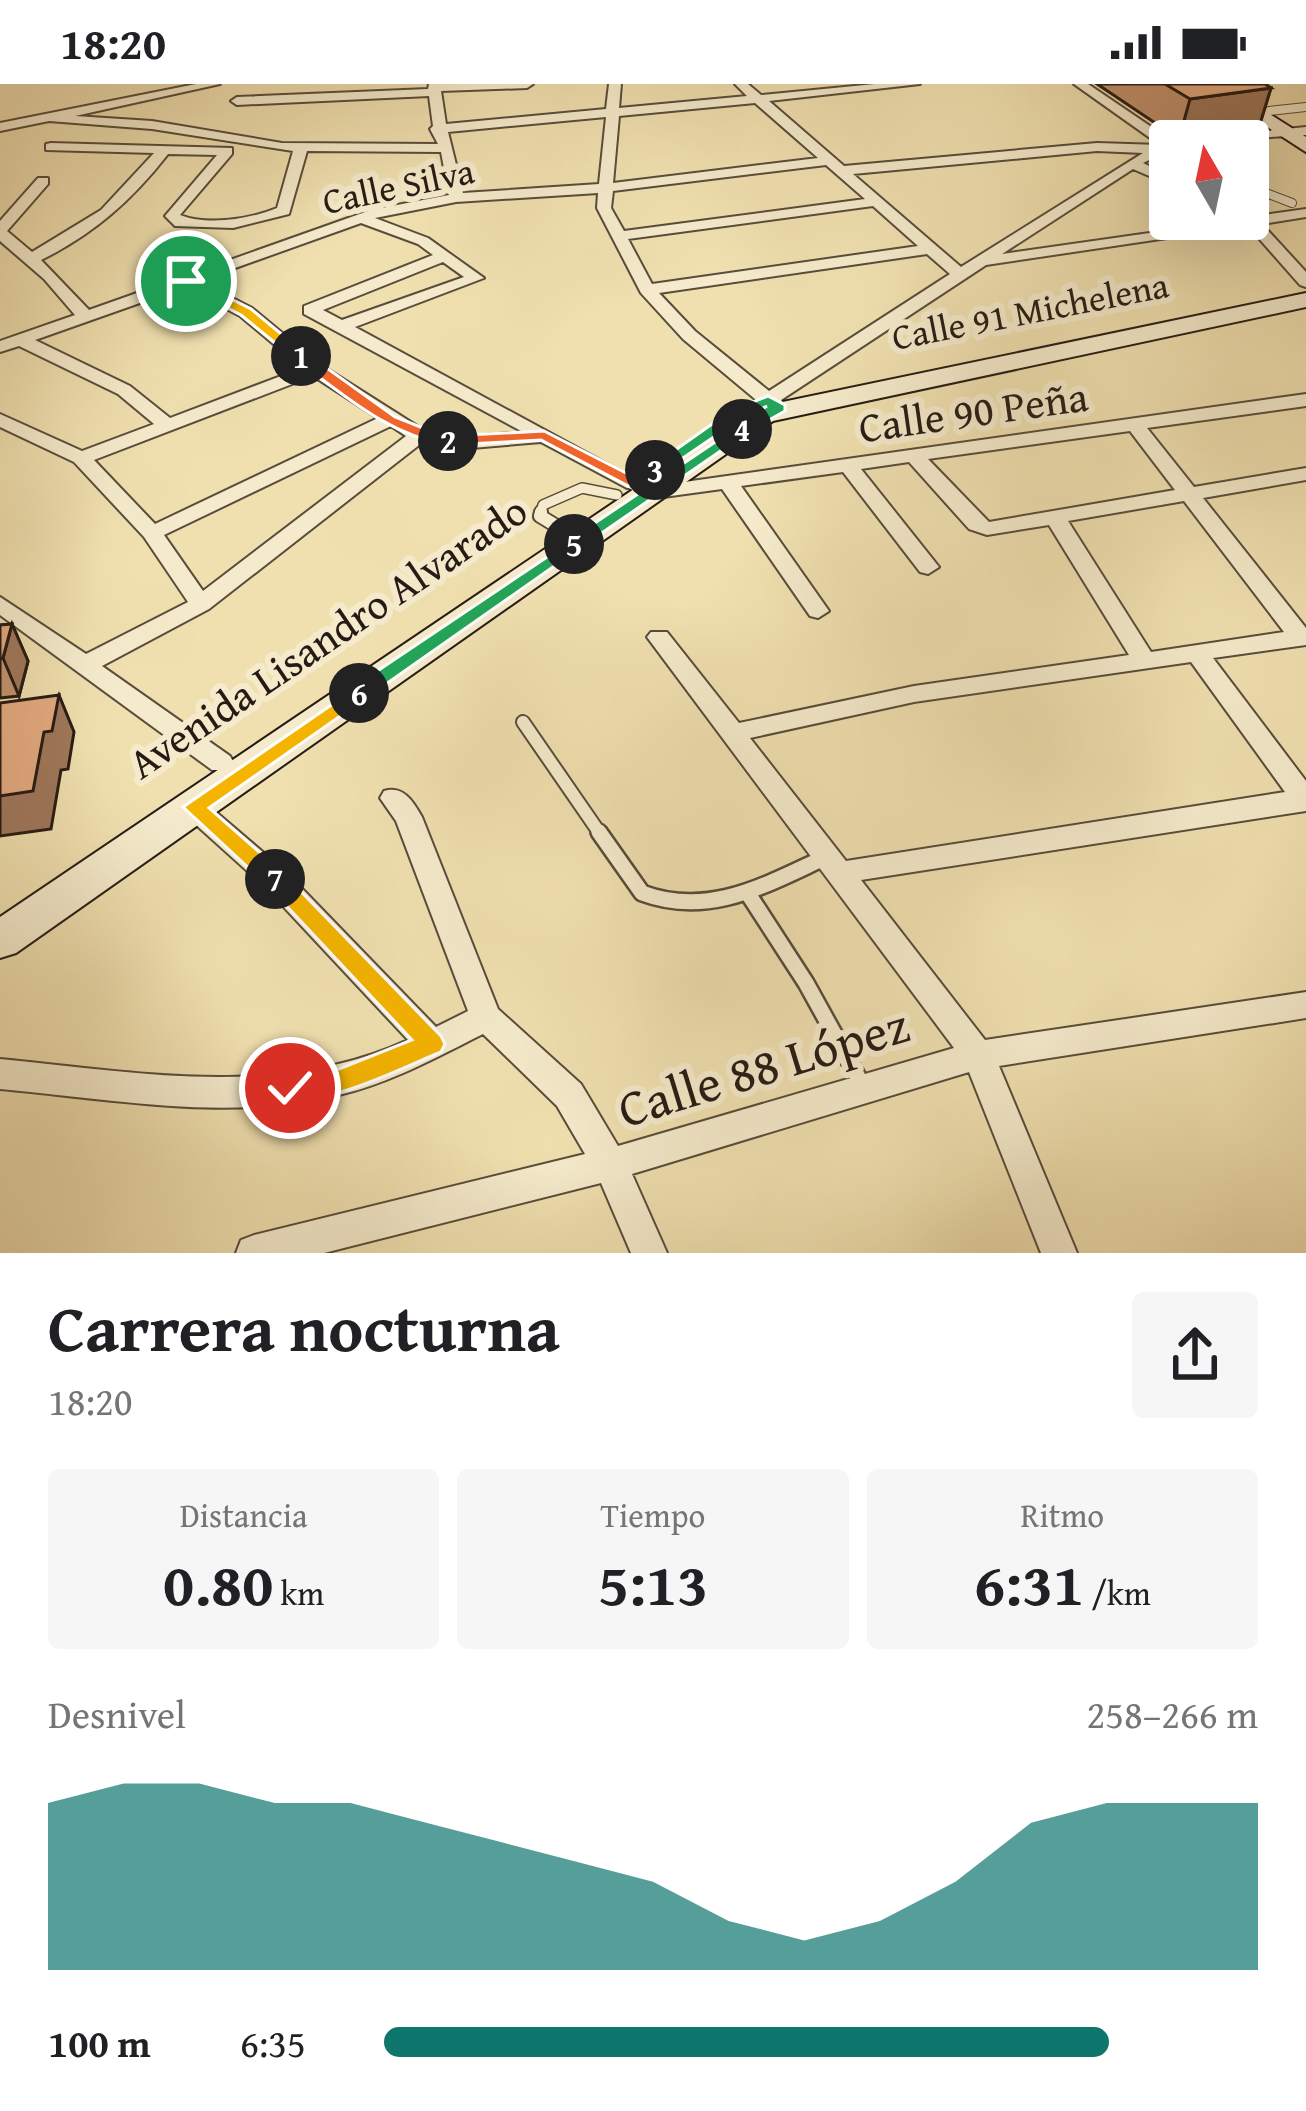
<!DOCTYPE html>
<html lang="es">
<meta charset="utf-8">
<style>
:root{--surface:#fff;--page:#f6f6f6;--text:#202124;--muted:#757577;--accent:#0f766e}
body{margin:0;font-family:"Gentium Book Plus",serif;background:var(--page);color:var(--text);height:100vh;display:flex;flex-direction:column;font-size:45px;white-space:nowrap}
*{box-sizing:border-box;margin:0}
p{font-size:39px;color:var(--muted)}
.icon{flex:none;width:66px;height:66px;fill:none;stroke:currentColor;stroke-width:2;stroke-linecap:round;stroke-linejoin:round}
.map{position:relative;height:1169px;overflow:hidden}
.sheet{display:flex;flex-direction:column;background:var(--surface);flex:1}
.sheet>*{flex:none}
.needle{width:78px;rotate:351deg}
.buttons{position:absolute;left:1149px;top:36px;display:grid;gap:24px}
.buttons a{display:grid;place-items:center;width:120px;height:120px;border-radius:12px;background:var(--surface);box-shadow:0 12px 48px #0002;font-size:60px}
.pin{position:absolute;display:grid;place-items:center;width:102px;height:102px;color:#fff;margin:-51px;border:6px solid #fff;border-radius:50%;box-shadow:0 3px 12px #0007}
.km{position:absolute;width:60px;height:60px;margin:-30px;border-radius:50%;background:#222;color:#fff;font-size:33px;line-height:60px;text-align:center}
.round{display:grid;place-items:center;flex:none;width:126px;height:126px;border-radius:12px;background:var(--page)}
.headline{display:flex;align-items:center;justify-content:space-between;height:204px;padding:0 48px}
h1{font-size:66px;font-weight:800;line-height:90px}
.stats{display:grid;grid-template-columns:repeat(3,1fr);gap:18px;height:204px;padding:12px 48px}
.stats div{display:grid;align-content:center;border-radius:12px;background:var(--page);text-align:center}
.stats b{font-size:60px;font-weight:800}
.stats small{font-size:33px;font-weight:400}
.stats p{font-size:33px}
.chart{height:336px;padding:24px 48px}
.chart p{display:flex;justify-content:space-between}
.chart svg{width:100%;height:216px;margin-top:12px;fill:var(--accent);opacity:.7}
ul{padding:0 48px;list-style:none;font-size:39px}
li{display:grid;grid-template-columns:192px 144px 1fr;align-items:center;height:90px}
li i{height:30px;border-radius:15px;background:var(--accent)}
.status{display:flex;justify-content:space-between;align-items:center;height:84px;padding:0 60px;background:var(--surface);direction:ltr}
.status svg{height:33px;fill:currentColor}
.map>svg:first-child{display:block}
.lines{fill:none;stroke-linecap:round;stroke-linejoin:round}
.lane-far3-casing{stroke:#584c3b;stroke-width:10}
.lane-far2-casing{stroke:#584c3b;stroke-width:12}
.lane-far1-casing{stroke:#584c3b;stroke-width:16}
.lane-casing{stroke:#584c3b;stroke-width:20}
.street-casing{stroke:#584c3b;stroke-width:4}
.secondary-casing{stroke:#261b14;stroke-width:4}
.lane-far3{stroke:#f5ebcc;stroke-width:8}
.lane-far2{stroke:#f5ebcc;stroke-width:9}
.lane-far1{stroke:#f5ebcc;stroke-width:12}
.lane{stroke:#f5ebcc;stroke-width:15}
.street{fill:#f5ebcc;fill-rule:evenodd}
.secondary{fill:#f5ebcc;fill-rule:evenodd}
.wall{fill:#c3926f;stroke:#261b14;stroke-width:3}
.shaded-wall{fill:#9f775a;stroke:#261b14;stroke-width:3}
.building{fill:#e3aa81;stroke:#261b14;stroke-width:3}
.split-1{fill:#f5b400;stroke:#fff;stroke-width:3}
.split-2{fill:#f0652b;stroke:#fff;stroke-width:3}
.split-3{fill:#f0652b;stroke:#fff;stroke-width:3}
.split-4{fill:#22a559;stroke:#fff;stroke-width:3}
.split-5{fill:#22a559;stroke:#fff;stroke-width:3}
.split-6{fill:#22a559;stroke:#fff;stroke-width:3}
.split-7{fill:#f5b400;stroke:#fff;stroke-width:3}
.split-8{fill:#f5b400;stroke:#fff;stroke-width:3}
.labels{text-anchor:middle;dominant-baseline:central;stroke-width:12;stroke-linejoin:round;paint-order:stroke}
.far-street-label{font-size:36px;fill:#261b14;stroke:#f5ebcc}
.street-label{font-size:42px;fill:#261b14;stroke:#f5ebcc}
.near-street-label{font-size:51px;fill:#261b14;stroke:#f5ebcc}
</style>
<div class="status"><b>18:20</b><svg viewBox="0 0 49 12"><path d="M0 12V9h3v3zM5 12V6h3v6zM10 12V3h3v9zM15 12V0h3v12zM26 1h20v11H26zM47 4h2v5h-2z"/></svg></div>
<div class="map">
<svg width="1306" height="1169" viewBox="0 0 1306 1169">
<rect width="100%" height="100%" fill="#f0e0b0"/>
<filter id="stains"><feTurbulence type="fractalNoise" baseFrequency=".00167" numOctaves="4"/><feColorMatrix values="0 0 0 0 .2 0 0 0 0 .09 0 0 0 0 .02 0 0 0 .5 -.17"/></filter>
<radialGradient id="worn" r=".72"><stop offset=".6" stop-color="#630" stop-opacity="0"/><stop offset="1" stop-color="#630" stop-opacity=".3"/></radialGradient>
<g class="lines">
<defs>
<path id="lane-far3" d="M1269,27L1306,23
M1248,102L1292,119"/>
<path id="lane-far2" d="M540,431L543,421L582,404L617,411"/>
<path id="lane-far1" d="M541,428L540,432L563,446
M523,638L601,751"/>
<path id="lane" d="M599,748L642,809C709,834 765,801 826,773
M747,808L806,899L864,1004"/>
<path id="street" d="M196,0H220L75,32L152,37L282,59L438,60L430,45L433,42L429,12L237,21L231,17L237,13L428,5L429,0H533L527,4L441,7L446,40L606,25L609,0H621L619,24L747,12L735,0H748L761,11L875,0H920L769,17L844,82L1097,59L1160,61L1074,0H1088L1172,57L1170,66L1143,79L1170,92V101L1133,85L1002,170L1248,135V129L1255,132L1306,125V133L1262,140L1306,188V203L1300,201L1248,142L986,181L781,316L787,323L778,329L761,320L683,255L641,209L597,124L598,109L456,118L375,134L428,154L484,194L355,243L644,400L641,404H627L541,358L460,365L423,358L209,525L102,582L230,672L234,679L230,686H212L0,531V513L86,570L188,518L144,453L74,378L0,343V330L82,367L154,340L118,310L19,262L0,268V257L75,231L44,195L0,157V137L38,94H48V100L7,147L32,168L101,126L154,69L46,66V60L51,59L232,64V70L180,131C208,142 250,135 277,124L293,67L152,45L49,37L0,47V39ZM755,19L818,74L613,99L619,32ZM606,33L599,100L463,109L448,48ZM307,67L441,68L449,111L371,126L89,226L41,176C94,150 132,116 168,70L217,71L165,132L175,142L233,144L289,130ZM1097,67L1143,69L961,183L853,90ZM826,81L865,115L624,147L611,124L613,107ZM873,122L918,162L652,200L628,155ZM361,139L418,160L433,171L304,222V230L523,348L460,353L425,347L321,281L252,224L199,197ZM927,170L950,190L769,307L695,247L659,209ZM443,178L464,193L342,236L323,226ZM185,203L240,232L302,284L170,334L130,302L35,256ZM313,292L378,334L155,440L94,376ZM391,342L406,352L203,507L164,451Z
M1306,43V51L1199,57L1206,53Z
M1306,310V322L1147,344L1194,403L1306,384V396L1203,414L1306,544V561L1213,574L1306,697V727L861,796L985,956L1306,908V934L999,982L1077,1169H1041L969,988L632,1090L667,1169H631L601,1099L324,1169H236L241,1156L254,1151L585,1070L557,1022L483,950C437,973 390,999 339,1011C228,1038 112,1015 0,1005V975C137,988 278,1016 408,956L265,803L184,730L180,723L184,716H202L285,787L436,943L468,927L396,737L380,714L384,707C403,701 413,717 422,733L498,925L581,1000L618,1062L954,964L647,553L651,548H667L739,639L914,602L1129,571L1049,441L987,451L969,445L909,378L861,385L939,483L928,490L920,488L843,388L741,402L829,527L818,534L810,532L722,405L649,415L639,409L649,403ZM1130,347L1175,406L989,438L928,375ZM1184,417L1284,548L1151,568L1068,437ZM1191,578L1285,708L846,777L750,654L914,618Z"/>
<path id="secondary" d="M1201,0H1222L1306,53V68Z
M1306,209V223L773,337L16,869L0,874V833L754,324Z"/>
</defs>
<!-- lane-far3 casing -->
<use href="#lane-far3" class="lane-far3-casing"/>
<!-- lane-far2 casing -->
<use href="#lane-far2" class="lane-far2-casing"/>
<!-- lane-far1 casing -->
<use href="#lane-far1" class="lane-far1-casing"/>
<!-- lane casing -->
<use href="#lane" class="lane-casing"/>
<!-- street casing -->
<use href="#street" class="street-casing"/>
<!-- secondary casing -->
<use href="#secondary" class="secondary-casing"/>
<!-- lane-far3 -->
<use href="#lane-far3" class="lane-far3"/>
<!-- lane-far2 -->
<use href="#lane-far2" class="lane-far2"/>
<!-- lane-far1 -->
<use href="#lane-far1" class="lane-far1"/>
<!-- lane -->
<use href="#lane" class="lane"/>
<!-- street -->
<use href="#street" class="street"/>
<!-- secondary -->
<use href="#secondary" class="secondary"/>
</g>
<!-- wall -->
<path class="wall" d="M1097,0H1265L1271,4L1259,43L1179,55Z
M12,540L28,577L19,612L0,614V541Z"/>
<!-- shaded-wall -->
<path class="shaded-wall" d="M1271,4L1259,43L1179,55L1190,15Z
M12,540L28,577L19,612L3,574Z
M59,611L74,648L68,685L61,686L51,745L0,752V712L44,648Z"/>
<!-- building -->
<path class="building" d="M1165,0H1265L1271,4L1190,15Z
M12,540L3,574L0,575V541Z
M59,611L52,647L44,648L33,707L0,712V619Z"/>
<!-- split-1 -->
<path class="split-1" d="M182,195H191L251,225L308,272L295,275L241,231L182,200Z"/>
<!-- split-2 -->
<path class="split-2" d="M295,269H306L395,333L456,357L448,361C388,351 344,311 295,275Z"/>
<!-- split-3 -->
<path class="split-3" d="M544,347L634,393L655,381L663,386L634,405L541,356L448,361L440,357L448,352Z"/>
<!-- split-4 -->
<path class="split-4" d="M768,312L785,321V327L748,348H737V341L767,322L743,333L661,389L647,386L732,326Z"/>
<!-- split-5 -->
<path class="split-5" d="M742,340L750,345L748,348L580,464H568V457Z"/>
<!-- split-6 -->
<path class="split-6" d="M574,455L583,460L580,464L366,614H352V604Z"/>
<!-- split-7 -->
<path class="split-7" d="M359,602L366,604V614L209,724L283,789V801H267L183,723Z"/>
<!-- split-8 -->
<path class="split-8" d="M275,786L283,789L441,952L445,960L441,968C403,983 320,1027 280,1012L277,1004L280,995L339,985L412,956L267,801V789Z"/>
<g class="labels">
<!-- far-street labels -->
<g class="far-street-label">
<text transform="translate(398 101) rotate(-12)">Calle Silva</text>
<text transform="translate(1030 226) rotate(-11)">Calle 91 Michelena</text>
</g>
<!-- street labels -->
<g class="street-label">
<text transform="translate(973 327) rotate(-8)">Calle 90 Peña</text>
<text transform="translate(327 552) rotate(-34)">Avenida Lisandro Alvarado</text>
</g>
<!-- near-street labels -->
<g class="near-street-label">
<text transform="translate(763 982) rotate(-17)">Calle 88 López</text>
</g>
</g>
<rect width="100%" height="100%" filter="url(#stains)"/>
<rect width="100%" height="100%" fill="url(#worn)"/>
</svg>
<div class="buttons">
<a><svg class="needle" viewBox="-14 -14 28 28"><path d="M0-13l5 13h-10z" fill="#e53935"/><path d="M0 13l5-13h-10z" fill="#757577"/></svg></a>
</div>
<div class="pin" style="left:186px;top:197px;background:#1e9e55"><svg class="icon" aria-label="arrive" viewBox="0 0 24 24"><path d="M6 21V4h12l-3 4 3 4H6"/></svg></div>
<div class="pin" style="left:290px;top:1004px;background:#d93025"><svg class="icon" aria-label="check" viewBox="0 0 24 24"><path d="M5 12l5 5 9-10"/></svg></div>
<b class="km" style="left:301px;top:272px">1</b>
<b class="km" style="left:448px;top:357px">2</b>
<b class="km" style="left:655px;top:386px">3</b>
<b class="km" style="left:742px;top:345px">4</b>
<b class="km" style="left:574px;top:460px">5</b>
<b class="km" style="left:359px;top:609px">6</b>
<b class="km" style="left:275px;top:795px">7</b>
</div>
<section class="sheet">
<div class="headline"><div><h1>Carrera nocturna</h1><p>18:20</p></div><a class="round"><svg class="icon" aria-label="share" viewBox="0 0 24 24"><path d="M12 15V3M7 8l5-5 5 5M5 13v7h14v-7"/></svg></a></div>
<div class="stats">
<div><p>Distancia</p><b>0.80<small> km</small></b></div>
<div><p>Tiempo</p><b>5:13</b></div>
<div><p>Ritmo</p><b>6:31<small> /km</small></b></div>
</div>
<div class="chart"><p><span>Desnivel</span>258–266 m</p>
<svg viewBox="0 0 160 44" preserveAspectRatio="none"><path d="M0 44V10L10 6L20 6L30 10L40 10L50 14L60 18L70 22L80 26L90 34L100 38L110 34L120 26L130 14L140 10L150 10L160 10V44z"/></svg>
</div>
<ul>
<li><b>100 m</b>6:35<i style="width:83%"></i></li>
</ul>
</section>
